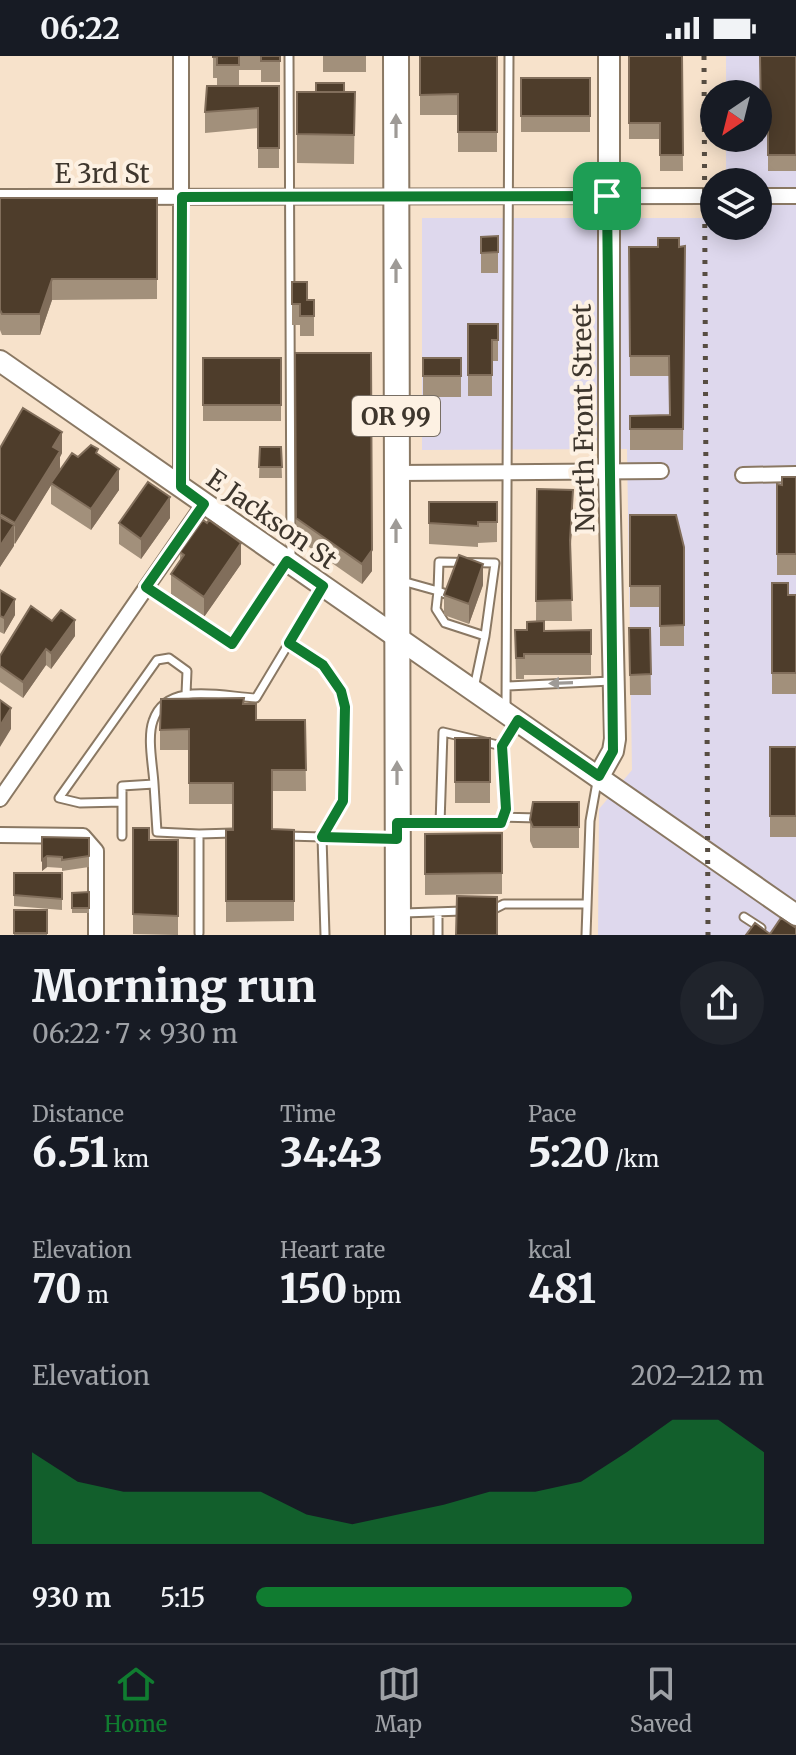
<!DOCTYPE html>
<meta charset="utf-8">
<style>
:root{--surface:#171b24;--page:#20242c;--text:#f1f3f6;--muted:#9ea1a6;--line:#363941;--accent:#107c30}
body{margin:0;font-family:Merriweather,serif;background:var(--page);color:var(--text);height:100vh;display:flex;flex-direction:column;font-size:30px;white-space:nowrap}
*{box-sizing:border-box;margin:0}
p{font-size:26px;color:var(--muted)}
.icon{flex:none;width:44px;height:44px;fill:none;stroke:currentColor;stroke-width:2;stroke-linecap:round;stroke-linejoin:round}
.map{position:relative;height:879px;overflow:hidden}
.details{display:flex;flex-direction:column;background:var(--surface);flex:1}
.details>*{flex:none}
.needle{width:52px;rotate:215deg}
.buttons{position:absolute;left:700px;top:24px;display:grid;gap:16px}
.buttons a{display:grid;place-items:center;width:72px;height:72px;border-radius:50%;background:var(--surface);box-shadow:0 4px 20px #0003;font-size:40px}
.pin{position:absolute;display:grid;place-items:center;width:68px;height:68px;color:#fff;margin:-34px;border-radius:16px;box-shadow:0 4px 12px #0006}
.round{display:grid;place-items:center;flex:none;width:84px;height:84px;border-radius:42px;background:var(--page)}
.overview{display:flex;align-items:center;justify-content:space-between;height:136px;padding:0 32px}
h1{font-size:44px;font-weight:800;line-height:60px}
.stats{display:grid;grid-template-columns:repeat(3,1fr);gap:12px;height:136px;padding:8px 32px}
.stats div{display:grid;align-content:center}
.stats b{font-size:40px;font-weight:800}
.stats small{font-size:22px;font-weight:400}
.stats p{font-size:22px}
.chart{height:224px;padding:16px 32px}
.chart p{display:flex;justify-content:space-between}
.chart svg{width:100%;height:144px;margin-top:8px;fill:var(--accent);opacity:.7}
ul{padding:0 32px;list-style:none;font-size:26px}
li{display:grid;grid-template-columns:128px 96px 1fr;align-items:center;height:60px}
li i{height:20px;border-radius:10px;background:var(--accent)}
.status{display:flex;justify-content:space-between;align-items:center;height:56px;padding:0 40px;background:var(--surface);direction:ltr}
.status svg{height:22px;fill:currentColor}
.tab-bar{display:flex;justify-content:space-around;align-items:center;height:112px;border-top:2px solid var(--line);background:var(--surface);font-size:22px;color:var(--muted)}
.tab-bar a{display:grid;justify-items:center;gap:4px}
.tab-bar .on{color:var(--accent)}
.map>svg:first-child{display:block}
.industrial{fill:#ded8ed}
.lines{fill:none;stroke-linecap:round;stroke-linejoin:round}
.lane-casing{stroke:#8a7863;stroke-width:11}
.street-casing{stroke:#8a7863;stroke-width:18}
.secondary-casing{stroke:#8a7863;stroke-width:24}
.primary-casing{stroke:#8a7863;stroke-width:28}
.lane{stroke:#fff;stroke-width:7}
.street{stroke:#fff;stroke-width:14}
.secondary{stroke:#fff;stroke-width:20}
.primary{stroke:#fff;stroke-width:24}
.rail{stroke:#574d42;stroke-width:5;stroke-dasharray:4 8;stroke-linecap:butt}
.wall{fill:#a2907b}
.shaded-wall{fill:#816e5b}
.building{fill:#4e3d2b;stroke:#816e5b;stroke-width:2}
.oneway{fill:#9e9a96}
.route-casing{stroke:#fff;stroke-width:16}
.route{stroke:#107c30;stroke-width:10}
.labels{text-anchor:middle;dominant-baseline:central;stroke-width:8;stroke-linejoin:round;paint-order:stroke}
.shield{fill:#fdf1e3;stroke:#776e64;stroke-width:2}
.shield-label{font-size:24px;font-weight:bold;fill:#3e362d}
.street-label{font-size:26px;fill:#3e362d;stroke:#fdf1e3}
</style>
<div class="status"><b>06:22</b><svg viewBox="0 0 49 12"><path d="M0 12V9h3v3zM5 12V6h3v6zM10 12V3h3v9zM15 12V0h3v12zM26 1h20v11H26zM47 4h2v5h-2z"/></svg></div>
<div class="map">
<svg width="796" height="879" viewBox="0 0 796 879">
<rect width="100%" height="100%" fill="#f7e2cb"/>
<!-- industrial -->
<path class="industrial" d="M726,0H796V879H598L599,753L632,714L627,393L422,394V162H714V170H758V126H726V82H758V38H726Z"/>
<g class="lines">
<defs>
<path id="lane" d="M289,0L291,502
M402,525L438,535L436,553L445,567L485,580L474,632
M146,531L232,588L286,507
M321,533L289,587L323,609L341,635L345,651L343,745L322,781L325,879
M451,540L438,535L439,506L495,507L485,580
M508,630L611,625
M506,654L509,0
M502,690L516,668
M154,728C153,710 147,682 153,665C166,624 224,641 256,642L289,587
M122,746L80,747L59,742L157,604L169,602L187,615L186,638
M503,761L539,762
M403,767L440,768L443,676L502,690L506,753L501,767L440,768
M199,778L233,777
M122,780V730L154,728L157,776L199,778V877
M287,780L395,783
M492,854L504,848H587
M404,857L463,855
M744,861L761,872
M438,879V856
M586,879L590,765L597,726"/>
<path id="street" d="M181,0V431
M758,140H796
M0,141L714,140
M396,417L661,415
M743,419L796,418
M0,743L204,448
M0,779L83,780L96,795V879"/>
<path id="secondary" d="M0,305L796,859
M599,720L613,695L615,683L609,416V0"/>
<path id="primary" d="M396,0L398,879"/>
</defs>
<!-- lane casing -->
<use href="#lane" class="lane-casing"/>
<!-- street casing -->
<use href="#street" class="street-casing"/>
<!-- secondary casing -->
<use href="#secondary" class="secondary-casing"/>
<!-- primary casing -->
<use href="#primary" class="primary-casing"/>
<!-- lane -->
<use href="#lane" class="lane"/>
<!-- street -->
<use href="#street" class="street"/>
<!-- secondary -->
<use href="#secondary" class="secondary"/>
<!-- primary -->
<use href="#primary" class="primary"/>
<!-- rail -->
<path class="rail" d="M704,0L708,879"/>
</g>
<!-- wall -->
<path class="wall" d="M213,0H280V26H261V14H239V30H217V22H213Z
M323,0H366V16H323Z
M420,0H497V96H458V59H420Z
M629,0H682L683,115H660V83H629Z
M760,0H796V115H768V76L761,72Z
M521,22H590V76H521Z
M279,30V112H258V72L205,77V56Z
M297,36H355L354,108L297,107Z
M0,142H157V243L52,244L40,279H2L0,274Z
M498,180V217H481V181Z
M685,190L683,394H630V360L669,359V320H630L629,191Z
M292,226L307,244H314V280H300V269H292Z
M468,268H498V305H492V340H468Z
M295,297L372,515L362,528L296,482Z
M203,302H281V365H203Z
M423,302H461V341H423Z
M260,391H281L282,422H259Z
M0,392L62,397L60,401V415L78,401L98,398L119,434L91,474L51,448V429L0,511Z
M796,421V519H777V428L782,429Z
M537,433L573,454L570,496L572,565H544V575L591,574V619H524V623H516L515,574H527L536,565Z
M429,446H497V486L478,487V491L429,488Z
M630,459L684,491V590H660V551H630Z
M170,462L141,503L119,488V467Z
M180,496L241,508L204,561L171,538V518L180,504Z
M772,527L788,539H796V638H772Z
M483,529L469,568L444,559V539Z
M0,534L15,559L4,578L0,576Z
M629,572H650L651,639H630Z
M75,580L51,613L46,609L23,642L0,626V600Z
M244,648L256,664H305L306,735H272V773L294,774V865L226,866V774H233V748H189V694H160V674Z
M455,682H490V747H455Z
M770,691H796V781H770Z
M579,746V792H533L530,785V764Z
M133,772L149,784H178V879L133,878Z
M502,777V838L425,839V778Z
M42,781L89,782V811L62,815V812L47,811L42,815Z
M14,817H62V854L14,850Z
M89,836V857H72V837Z
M14,854H47V879H14Z"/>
<!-- shaded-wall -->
<path class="shaded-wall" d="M52,223V244L40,279V258Z
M62,376V397L60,401V415L15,488V467L53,391Z
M119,413V434L91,474V453Z
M573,434V454L570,505V484Z
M170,441V462L141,503V483Z
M14,469V490L0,511V490Z
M241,487V508L204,561V541Z
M372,494V515L362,528V508Z
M483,508V529L469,568V548Z
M15,543V559L4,578V562Z
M75,564V580L51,613V597Z
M46,593V609L23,642V626Z
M11,652V673L0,691V670Z
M47,800V811L42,815V804Z"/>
<!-- building -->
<path class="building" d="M213,0H239V9H217V1H213Z
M261,0H280V5H261Z
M420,0H497V76H458V38L420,39Z
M629,0H682L683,99H660V67H629Z
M760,0H796V99H768V61L761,56Z
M521,22H590V60H521Z
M316,27H344V36H316Z
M207,30H279V92H258V52L205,56Z
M297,36H355L354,79L297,78Z
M0,142H157V223H52L40,258H2L0,254Z
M498,180V196L481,197V181Z
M658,182H679V191L685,190L683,373H630V360L670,359L669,300H630L629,191H658Z
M292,226H307V244H314V260H300V248H292Z
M468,268H498V284H492V319H468Z
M295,297H371L372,494L362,508L296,462Z
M203,302H281V349H203Z
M423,302H461V320H423Z
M23,352L62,376L53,391L60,395L15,467L0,458V392Z
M91,389L98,393L96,397L119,413L91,453L51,427L72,397L78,401Z
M260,391H281L282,411H259Z
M782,421H796V498H777V428L782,429Z
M148,426L170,441L141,483L119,467Z
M537,433L573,434L570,484L572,544L536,545Z
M429,446H497V466H478V470L429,467Z
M630,459H676L684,491V569L660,570V530H630Z
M0,461L14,469L0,490Z
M203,464L207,467L209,464L241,487L204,541L171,518L184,499L180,496Z
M459,499L483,508L469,548L444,539Z
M772,527H788V539H796V617H772Z
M0,534L15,543L4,562L0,560Z
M31,550L52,565L61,554L75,564L51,597L46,593L23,626L0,610V600Z
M544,565V575L591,574V598H524V602H516L515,574H527V566Z
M629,572H650L651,618L630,619Z
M244,642L243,648H256V664H305L306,714H272V773L294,774V845H226V774H233V727H189V673L160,674L161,643Z
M0,644L11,652L0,670Z
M455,682H490V726H455Z
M770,691H796V760H770Z
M533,746H579V771H533L530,764Z
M133,772H149V784H178V860L133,858Z
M502,777V817L425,818V778Z
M42,781L89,782V800L62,804V801L47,800L42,804Z
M14,817H62V843L14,839Z
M89,836V852H72V837Z
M457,840L497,841V879H456Z
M14,854H47V877H14Z
M781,862L796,872V879H746L755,867L770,878Z"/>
<!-- one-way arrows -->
<defs><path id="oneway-solid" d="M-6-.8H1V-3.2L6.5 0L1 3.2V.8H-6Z" transform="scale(2)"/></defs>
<g class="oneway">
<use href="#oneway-solid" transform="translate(396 70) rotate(-90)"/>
<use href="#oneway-solid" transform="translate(396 215) rotate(-90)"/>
<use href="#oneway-solid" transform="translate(396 475) rotate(-90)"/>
<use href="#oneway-solid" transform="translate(561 627) rotate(178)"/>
<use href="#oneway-solid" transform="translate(397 717) rotate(-90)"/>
</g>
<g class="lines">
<defs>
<path id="route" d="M607,140L613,695L599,720L518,664L502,690L506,753L501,767H397V783L322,781L343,745L345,651L341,635L323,609L289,587L323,530L287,505L232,588L146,531L204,448L181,431L182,141Z"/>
</defs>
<!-- route casing -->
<use href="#route" class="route-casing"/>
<!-- route -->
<use href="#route" class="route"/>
</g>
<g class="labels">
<!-- shield labels -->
<rect class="shield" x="352" y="340" width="88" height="40" rx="6"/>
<g class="shield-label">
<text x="396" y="360">OR 99</text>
</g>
<!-- street labels -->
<g class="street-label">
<text x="102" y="117">E 3rd St</text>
<text transform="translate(583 362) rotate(-91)">North Front Street</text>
<text transform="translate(272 463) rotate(35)">E Jackson St</text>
</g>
</g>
</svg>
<div class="buttons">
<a><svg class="needle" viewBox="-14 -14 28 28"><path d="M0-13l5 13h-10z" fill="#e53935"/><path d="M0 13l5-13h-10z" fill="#9ea1a6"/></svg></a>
<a><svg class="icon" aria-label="layers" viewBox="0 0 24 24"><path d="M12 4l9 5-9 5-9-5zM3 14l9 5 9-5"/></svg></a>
</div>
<div class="pin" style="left:607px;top:140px;background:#1e9e55"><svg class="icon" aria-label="arrive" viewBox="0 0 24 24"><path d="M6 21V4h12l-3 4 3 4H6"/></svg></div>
</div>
<section class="details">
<div class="overview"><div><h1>Morning run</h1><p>06:22 · 7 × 930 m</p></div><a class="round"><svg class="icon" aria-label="share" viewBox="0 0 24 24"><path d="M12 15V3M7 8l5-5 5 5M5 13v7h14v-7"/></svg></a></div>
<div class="stats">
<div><p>Distance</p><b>6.51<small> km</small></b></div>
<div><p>Time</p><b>34:43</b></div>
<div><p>Pace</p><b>5:20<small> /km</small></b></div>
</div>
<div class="stats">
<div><p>Elevation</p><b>70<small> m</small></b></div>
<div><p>Heart rate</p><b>150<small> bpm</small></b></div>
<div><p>kcal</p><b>481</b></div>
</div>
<div class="chart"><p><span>Elevation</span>202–212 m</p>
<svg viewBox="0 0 160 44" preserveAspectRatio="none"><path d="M0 44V16L10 25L20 28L30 28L40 28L50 28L60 35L70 38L80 35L90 32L100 28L110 28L120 25L130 16L140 6L150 6L160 16V44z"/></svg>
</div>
<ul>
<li><b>930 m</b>5:15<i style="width:74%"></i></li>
</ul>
</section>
<nav class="tab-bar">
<a class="on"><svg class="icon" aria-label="home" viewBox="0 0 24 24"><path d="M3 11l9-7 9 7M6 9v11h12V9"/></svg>Home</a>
<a><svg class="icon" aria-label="map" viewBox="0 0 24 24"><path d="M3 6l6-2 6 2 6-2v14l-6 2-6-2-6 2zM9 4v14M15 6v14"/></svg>Map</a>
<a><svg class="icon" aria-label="saved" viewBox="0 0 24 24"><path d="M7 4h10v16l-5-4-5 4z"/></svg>Saved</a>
</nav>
